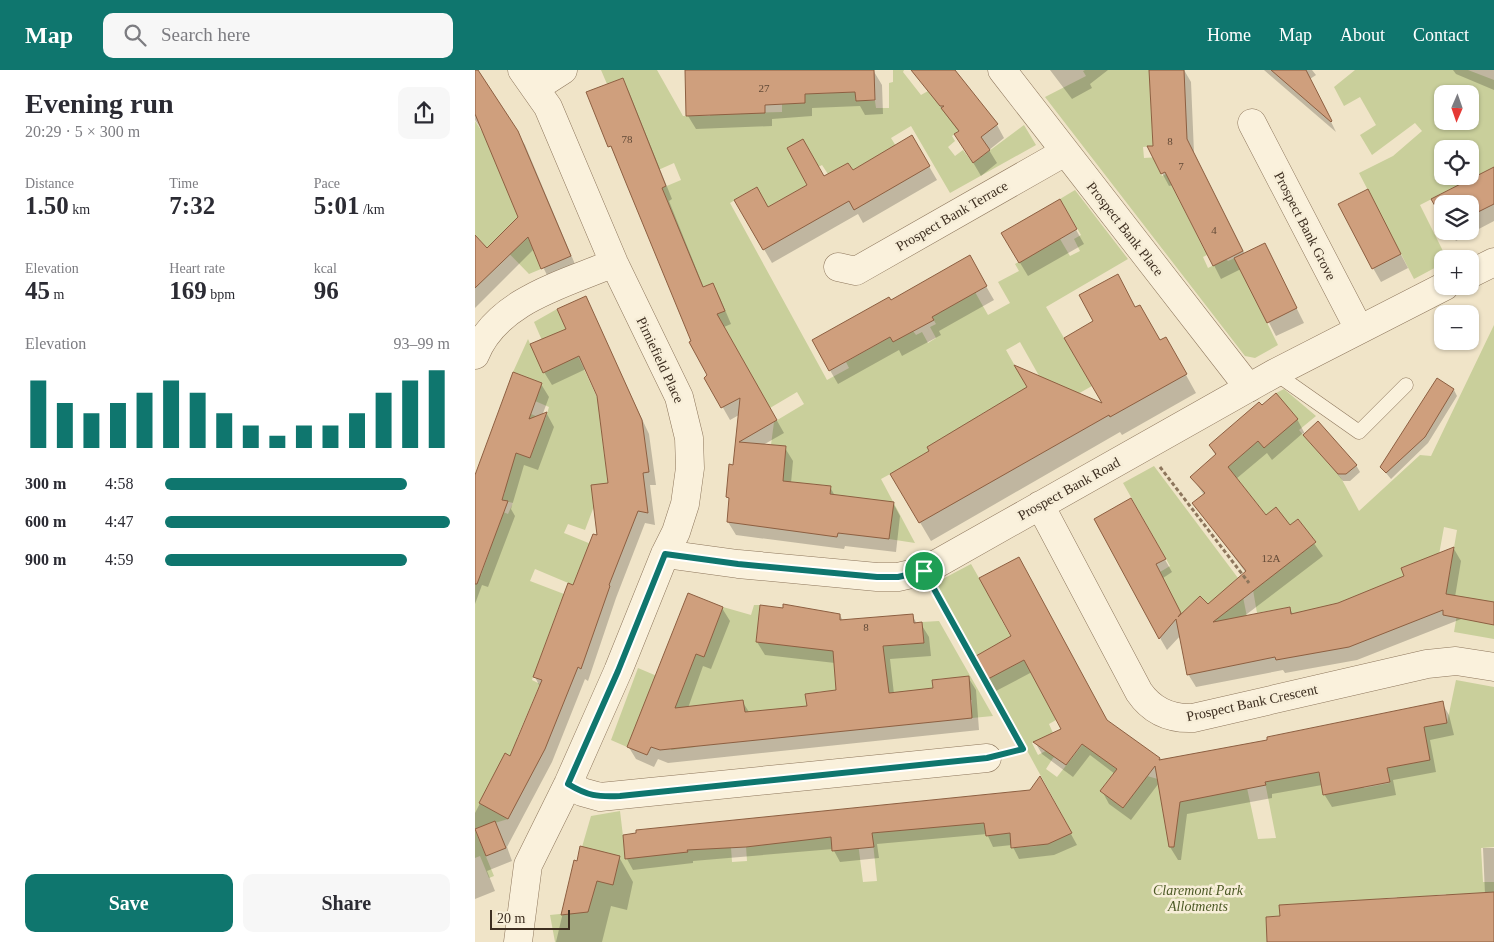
<!DOCTYPE html>
<meta charset="utf-8">
<style>
:root{--surface:#fff;--page:#f7f7f7;--text:#2b2b33;--muted:#7c7c81;--accent:#0f766e}
body{margin:0;font-family:Georgia,serif;background:var(--page);color:var(--text);height:100vh;display:flex;flex-direction:column;font-size:19px;white-space:nowrap}
*{box-sizing:border-box;margin:0}
p{font-size:16px;color:var(--muted)}
.icon{flex:none;width:28px;height:28px;fill:none;stroke:currentColor;stroke-width:2;stroke-linecap:round;stroke-linejoin:round}
.map{position:relative;flex:1;overflow:hidden}
.details{display:flex;flex-direction:column;background:var(--surface);width:475px}
.details>*{flex:none}
.needle{width:32px;rotate:182deg}
.fabs{position:absolute;left:959px;top:15px;display:grid;gap:10px}
.fabs a{display:grid;place-items:center;width:45px;height:45px;border-radius:10px;background:var(--surface);box-shadow:0 1px 4px #0004;font-size:25px}
.scale{position:absolute;left:15px;bottom:12px;width:80px;box-sizing:border-box;padding-left:5px;border:2px solid #3d2e20;border-top:0;font-size:14px;line-height:18px;white-space:nowrap;color:#3d2e20;-webkit-text-stroke:4px #f7eed8;paint-order:stroke}
.pin{position:absolute;display:grid;place-items:center;width:42px;height:42px;color:#fff;margin:-21px;border:2px solid #fff;border-radius:50%;box-shadow:0 1px 5px #0007}
.round{display:grid;place-items:center;flex:none;width:52px;height:52px;border-radius:10px;background:var(--page)}
.overview{display:flex;align-items:center;justify-content:space-between;height:85px;padding:0 25px}
h1{font-size:28px;font-weight:800;line-height:38px}
.stats{display:grid;grid-template-columns:repeat(3,1fr);gap:8px;height:85px;padding:5px 25px}
.stats div{display:grid;align-content:center}
.stats b{font-size:25px;font-weight:800}
.stats small{font-size:14px;font-weight:400}
.stats p{font-size:14px}
.chart{height:140px;padding:10px 25px}
.chart p{display:flex;justify-content:space-between}
.chart svg{width:100%;height:90px;margin-top:5px;stroke:var(--accent);stroke-width:6}
.cta{display:flex;gap:10px;margin-top:auto;padding:10px 25px}
.cta a{flex:1;height:58px;border-radius:10px;background:var(--accent);color:#fff;font-size:20px;font-weight:800;line-height:58px;text-align:center}
.cta a+a{background:var(--page);color:var(--text)}
ul{padding:0 25px;list-style:none;font-size:16px}
li{display:grid;grid-template-columns:80px 60px 1fr;align-items:center;height:38px}
li i{height:12px;border-radius:6px;background:var(--accent)}
header{display:flex;align-items:center;gap:30px;box-sizing:border-box;height:70px;padding:0 25px;background:var(--accent);color:#fff}
header strong{font-size:24px}
nav{display:flex;gap:28px;margin-inline-start:auto;font-size:18px}
.search{width:350px;height:45px;background:var(--page);display:flex;align-items:center;gap:12px;box-sizing:border-box;padding:0 18px;border-radius:10px;color:var(--muted);font-size:19px}
main{display:flex;flex:1;min-height:0}
.map>svg:first-child{display:block}
.green{fill:#c9cf9b;fill-rule:evenodd}
.shadow{fill:#0003}
.building{fill:#cf9f7d;stroke:#8d5f41}
.lines{fill:none;stroke-linecap:round;stroke-linejoin:round}
.service-casing{stroke:#8d765c;stroke-width:15}
.minor-casing{stroke:#8d765c;stroke-width:29}
.path{stroke:#8d765c;stroke-width:3;stroke-dasharray:4 2.5;stroke-linecap:butt}
.service{stroke:#faf1dc;stroke-width:14}
.minor{stroke:#faf1dc;stroke-width:28}
.route-casing{stroke:#fff;stroke-width:10}
.route{stroke:#0f766e;stroke-width:6}
.labels{text-anchor:middle;dominant-baseline:central;stroke-width:5;stroke-linejoin:round;paint-order:stroke}
.number-label{font-size:11px;fill:#624a37}
.street-label{font-size:14px;fill:#3d2e20;stroke:#f7eed8}
.park-label{font-size:14px;font-style:italic;fill:#4d5a26;stroke:#f7eed8}
</style>
<header>
<strong>Map</strong>
<div class="search"><svg class="icon" aria-label="search" viewBox="0 0 24 24"><circle cx="10" cy="10" r="6"/><path d="M15 15l6 6"/></svg>Search here</div>
<nav><a>Home</a><a>Map</a><a>About</a><a>Contact</a></nav>
</header>
<main>
<section class="details">
<div class="overview"><div><h1>Evening run</h1><p>20:29 · 5 × 300 m</p></div><a class="round"><svg class="icon" aria-label="share" viewBox="0 0 24 24"><path d="M12 15V3M7 8l5-5 5 5M5 13v7h14v-7"/></svg></a></div>
<div class="stats">
<div><p>Distance</p><b>1.50<small> km</small></b></div>
<div><p>Time</p><b>7:32</b></div>
<div><p>Pace</p><b>5:01<small> /km</small></b></div>
</div>
<div class="stats">
<div><p>Elevation</p><b>45<small> m</small></b></div>
<div><p>Heart rate</p><b>169<small> bpm</small></b></div>
<div><p>kcal</p><b>96</b></div>
</div>
<div class="chart"><p><span>Elevation</span>93–99 m</p>
<svg viewBox="0 0 160 44" preserveAspectRatio="none"><path d="M5 44V11M15 44V22M25 44V27M35 44V22M45 44V17M55 44V11M65 44V17M75 44V27M85 44V33M95 44V38M105 44V33M115 44V33M125 44V27M135 44V17M145 44V11M155 44V6"/></svg>
</div>
<ul>
<li><b>300 m</b>4:58<i style="width:85%"></i></li>
<li><b>600 m</b>4:47<i style="width:100%"></i></li>
<li><b>900 m</b>4:59<i style="width:85%"></i></li>
</ul>
<div class="cta"><a>Save</a><a>Share</a></div>
</section>
<div class="map">
<svg width="1019" height="872" viewBox="0 0 1019 872">
<rect width="100%" height="100%" fill="#f0e4c8"/>
<!-- green -->
<path class="green" d="M126,0H182L208,46H235V33L267,43L307,42V34L330,33V24H336L380,22L381,31H400L401,38H414V13L418,12V0H429L428,2L446,25L453,21L484,60L477,66L480,71L473,77L480,86L488,80L498,93L549,55L561,75L475,123L436,56L416,68L421,76L378,100L373,93L353,104L347,95L327,106L332,115L293,137L281,117L255,133L352,310L374,298L371,292L415,267L418,272L438,261L441,265L447,262L453,273L461,268L455,257L461,254L457,247L500,222L513,245L535,233L523,212L544,201L540,194L585,169L595,186L605,181L599,169L606,165L585,129L600,120L653,189L571,237L617,316L592,330L572,320L545,272L531,280L562,335L512,341L503,346L507,355L461,393L483,431L476,435L453,396L428,397L406,409L440,473L414,469L417,447L355,424V416L336,414L302,444L311,377L296,375L299,352L329,334L322,322L295,338L245,249L239,245L250,241L228,217L186,161L202,154L187,118L206,110L199,93L181,101L173,71L148,8L132,14Z
M610,0H674L678,76L668,77L669,88L699,86L681,94L687,106L691,104L729,179L752,175L728,187L733,198L751,189L753,191L760,188L803,275L780,288L770,286L570,27L611,6L608,1Z
M880,0H993L1019,10V97L945,135L972,189H968L967,194L939,209L884,103L918,86L947,61L940,53L897,85L885,65L901,55L885,27L869,36L859,17ZM968,24H995V51H968ZM968,79H995V106H968Z
M0,51L12,69L66,199L54,204L21,170L12,178L4,169L0,173Z
M82,239L97,272L92,291L103,286L126,336L150,346L125,350L133,413L121,431L110,460L93,454L89,463L143,485L98,515L60,499L55,511L123,537L86,531L57,610L65,614L42,668L49,673L40,689L30,684L4,733L33,749L0,759V503L6,505L15,480L23,440L33,444L38,433L27,430L30,422L19,418L31,412L41,383L55,388L60,375L46,369L56,344L70,350L74,337L60,331L67,313L38,302L53,269L62,289L73,284L59,252Z
M1019,255V569L979,562L985,527L971,524L982,460L969,457L961,501H943L939,493L926,498L929,506L862,534L839,539L818,554L815,537L782,543L778,520L841,472L823,449L815,455L791,445L753,397L783,371L789,378L804,365L801,323L809,319L841,346L824,360L866,408L884,441L945,385L956,386Z
M679,396L763,508L757,513L768,527L772,547L729,568L732,534L725,526L699,551L703,538L685,502L695,496L648,413Z
M496,494L516,529L526,525L536,544L526,549L536,567L501,586L460,513Z
M279,535H285L281,572L377,579L449,573L447,552L464,551L518,646L497,648V630L472,629L470,608L457,610L459,625L363,632L349,621L330,624L332,636L217,648L220,677L196,680L205,654L168,638L152,677L136,670L163,598L208,617L221,584L229,587L248,537L276,545Z
M549,590L558,607L567,602L570,628L581,650L574,654L578,663L557,673L563,685L584,674L588,682L578,688L571,699L582,707L608,674L642,699L625,721L648,738L672,706L690,711L687,738L689,746L702,748L705,732L772,718L783,769L801,768L790,712L841,690L848,725L880,671L889,718L915,713L910,686L949,657L972,653L981,610L1019,617V777L1006,778L1008,812H1019V827L972,836L971,824L952,826V837L922,839V827L901,829L902,840C865,828 860,830 825,844L824,834L805,835V846L791,847L792,872H80L75,845L113,841L121,811L134,798L137,784L107,777L116,746L145,741L150,783L212,782L209,755L244,752L256,778L257,792L272,791L271,776L356,767L357,781L382,765L388,812L402,811L397,763L509,752L511,766L535,763L536,778L562,776L560,759L597,763L513,609Z
M0,760L19,806L14,808L5,786L0,788Z"/>
<!-- shadow -->
<path class="shadow" d="M0,0L50,75L102,199L75,211L59,179L0,238V174L12,180L45,147L11,66L0,50Z
M398,0L407,15L408,44L390,45L385,36L337,38V46L297,49V56L221,59L213,46Z
M450,0H479L522,55L529,68L514,80L522,93L506,106L489,77L484,62L442,6Z
M575,0H633L615,14L617,18L597,29Z
M687,0H709L716,12L719,83L770,184L797,189L829,253L801,266L766,199L746,209L698,115L694,116L687,103L679,77Z
M789,0H837L841,5L835,9L861,62Z
M978,0H1019V20L981,4Z
M147,9L154,22L197,129L194,131L229,218L238,215L245,228L256,254L249,257L309,363L288,375L310,378L318,391L316,413L355,417L360,426L418,433L425,446L421,482L370,476L369,479L261,465L253,452L255,432L253,427L259,396L264,345L255,350L231,308L234,306L113,23Z
M437,67L462,110L388,153L383,144L297,193L261,131L293,139L377,102Z
M1019,98V151L981,171L975,161H995V134L958,129Z
M585,131L609,174L553,206L527,163Z
M900,135L933,198L906,212L898,198Z
M494,187L519,230L464,261L466,265L427,286L424,280L363,314L338,271L415,232Z
M110,228L174,364L181,415H175L180,455L170,453L141,528L113,611L110,609L77,692L32,777L37,791L12,801L20,821L0,829V743L30,685L35,688L65,617L60,607L123,467L134,414L123,326L111,299L77,315L69,302Z
M660,238L685,272L701,287L721,323L647,365L645,362L456,471L417,405L630,336Z
M66,314L74,327L67,346L72,344L79,357L63,400L49,395L36,439L40,446L13,517L7,515L0,534V410Z
M979,320L982,326L953,373L916,409L906,397Z
M787,337L822,349L830,364L881,395L885,402L875,411H868L828,363L797,390L792,383L761,409L791,447L815,457L823,451L848,486L768,547L814,538L818,544L863,535L931,507L927,498L979,479L986,491L980,527L1004,542L882,590L810,603L808,600L721,617L713,604L706,565L692,580L685,568L656,430L697,502L688,508L707,545L733,536L771,503L719,433L729,425L717,407L741,386L735,376Z
M310,536L365,545L368,551L437,545L442,554H446L454,567L456,586L415,589L419,624L459,620L493,607L501,620L504,660L193,693L183,689L179,697L161,689L153,676L247,538L255,551L236,599L228,596L213,638L267,631L274,642L333,637L363,621L360,593L290,585L282,572L309,539Z
M537,567L632,651L686,691L794,671L967,633L974,645L979,665L955,670L961,702L918,710L921,725L857,737L849,724L847,715L797,724V728L712,744L706,790H703L695,777L684,713L656,750L634,734L627,721L640,704L615,685L598,707L567,684L560,672L587,659L557,602L521,621L502,587Z
M565,708L602,775L579,785L544,789L537,775L518,777L512,764L402,774L404,788L365,792L358,779L218,791V793L158,800L152,789L555,721Z
M1008,778H1019V872H794L1010,824Z
M144,787L158,812L152,840L136,836L127,872H81L100,791Z"/>
<!-- building -->
<path class="building" d="M0,0H3L43,61L96,186L66,199L53,167L0,218V165L12,178L43,147L0,44Z
M210,0H399L400,30L381,31L380,22L330,24V33L290,35V43L211,46Z
M436,0H480L523,54L506,67L515,80L498,93L479,64L484,61L466,38L469,36H465Z
M674,0H709L712,69L768,181L738,196L690,102L686,104L672,76H678Z
M796,0H831L857,51L856,52Z
M148,8L191,116L187,118L228,217L238,213L250,241L242,244L302,350L264,372L311,376L308,411L356,416L355,424L419,432L414,469L363,463L362,467L252,452L254,428L251,427L254,394L258,395L265,328L246,338L229,308L232,305L214,272L216,271L151,113L136,76L133,77L111,22Z
M437,65L455,96L379,140L374,131L288,180L259,130L282,117L293,137L332,115L312,78L328,69L349,106L373,93L378,100Z
M1019,97V134L995,146V134H968V150L956,129Z
M893,119L926,184L897,199L863,134Z
M585,129L602,159L544,193L526,163Z
M790,173L822,238L792,253L759,188Z
M495,185L512,216L457,247L459,250L418,272L415,267L354,301L337,270L414,227L416,230Z
M643,204L660,237L665,235L685,270L691,267L712,304L635,347L634,345L444,453L415,404L454,381L452,377L552,317L539,295L627,333L589,268L618,251L604,225Z
M111,226L167,350L174,402L168,403L173,443L163,441L134,515L135,516L106,599L103,597L70,679L33,749L4,733L30,683L35,686L67,610L58,607L93,513L98,515L118,464L122,465L116,415L133,413L122,326L104,286L68,303L55,274L91,259L82,239Z
M38,302L67,313L54,349L72,342L55,388L41,383L27,430L33,431L2,514H0V405Z
M962,308L979,319L950,367L911,403L905,397Z
M801,323L823,349L789,378L783,371L753,397L791,445L801,437L815,455L823,449L841,472L738,552L815,537L816,544L863,533L929,506L926,498L979,477L971,524L1019,532V555L968,545V540L874,577L801,590L800,587L712,605L701,549L684,569L619,449L656,428L691,489L681,494L706,543L703,547L725,526L733,534L771,501L717,433L730,423L715,407L741,384L734,375L784,332L787,335Z
M843,351L882,395L871,404H863L828,365Z
M544,487L632,650L685,688L684,690L792,670V667L968,631L972,653L949,657L955,690L912,698L915,712L848,725L844,702L790,712L791,715L705,732L699,777H694L680,696L648,738L625,721L642,699L607,674L591,695L558,672L586,659L549,590L513,609L501,586L536,566L504,508Z
M213,523L248,537L229,587L221,584L200,638L268,630L270,642L332,636L330,624L361,620L358,581L281,572L285,535L308,538V534L365,544V550L438,544L439,553L447,552L449,573L408,576L414,623L458,618L457,610L494,606L497,648L185,680L176,677L172,685L152,677Z
M565,706L597,763L573,774L536,778L535,763L511,766L509,753L397,763L399,777L357,781L356,767L271,777L212,780L213,782L150,789L148,765L161,763V760L555,720Z
M20,751L31,778L11,786L0,759Z
M105,776L145,786L138,815L122,811L113,842L86,845L99,790L102,791Z
M1019,822V872H792L791,847L805,846L804,835Z"/>
<g class="lines">
<defs>
<path id="service" d="M800,303L884,362L931,315"/>
<path id="minor" d="M527,0L774,318
M60,18L88,0
M777,53L884,259
M363,197L381,201L590,82
M995,204L1019,192
M0,285C22,230 90,214 139,193
M565,435L664,622C677,641 695,649 718,648L952,594L981,591L1019,597
M190,484L263,494L402,507H423L449,501L800,303L970,216
M93,714L107,722L125,727L512,688
M43,872L53,795L93,714L143,601L190,484L201,462L210,434L215,398L214,368L204,327L139,193L73,37L47,0"/>
</defs>
<!-- service casing -->
<use href="#service" class="service-casing"/>
<!-- minor casing -->
<use href="#minor" class="minor-casing"/>
<!-- path -->
<path class="path" d="M685,397L774,513
M461,525L548,679L536,682"/>
<!-- service -->
<use href="#service" class="service"/>
<!-- minor -->
<use href="#minor" class="minor"/>
</g>
<g class="lines">
<defs>
<path id="route" d="M190,484L263,494L402,507H423L449,501L548,679L512,688L145,726C122,727 113,726 93,714L143,601Z"/>
</defs>
<!-- route casing -->
<use href="#route" class="route-casing"/>
<!-- route -->
<use href="#route" class="route"/>
</g>
<g class="labels">
<!-- number labels -->
<g class="number-label">
<text x="289" y="18">27</text>
<text x="152" y="69">78</text>
<text x="695" y="71">8</text>
<text x="706" y="96">7</text>
<text x="739" y="160">4</text>
<text x="796" y="488">12A</text>
<text x="391" y="557">8</text>
</g>
<!-- street labels -->
<g class="street-label">
<text transform="translate(477 146) rotate(-30)">Prospect Bank Terrace</text>
<text transform="translate(830 156) rotate(63)">Prospect Bank Grove</text>
<text transform="translate(650 159) rotate(52)">Prospect Bank Place</text>
<text transform="translate(185 290) rotate(65)">Pirniefield Place</text>
<text transform="translate(594 419) rotate(-29)">Prospect Bank Road</text>
<text transform="translate(777 633) rotate(-12)">Prospect Bank Crescent</text>
</g>
<!-- park labels -->
<g class="park-label">
<text x="723" y="820">Claremont Park<tspan x="723" dy="16">Allotments</tspan></text>
</g>
</g>
</svg>
<div class="fabs">
<a><svg class="needle" viewBox="-14 -14 28 28"><path d="M0-13l5 13h-10z" fill="#e53935"/><path d="M0 13l5-13h-10z" fill="#7c7c81"/></svg></a>
<a><svg class="icon" aria-label="locate" viewBox="0 0 24 24"><circle cx="12" cy="12" r="6"/><path d="M12 2v4M12 18v4M2 12h4M18 12h4"/></svg></a>
<a><svg class="icon" aria-label="layers" viewBox="0 0 24 24"><path d="M12 4l9 5-9 5-9-5zM3 14l9 5 9-5"/></svg></a>
<a>+</a>
<a>−</a>
</div>
<div class="scale">20 m</div>
<div class="pin" style="left:449px;top:501px;background:#1e9e55"><svg class="icon" aria-label="arrive" viewBox="0 0 24 24"><path d="M6 21V4h12l-3 4 3 4H6"/></svg></div>
</div>
</main>
